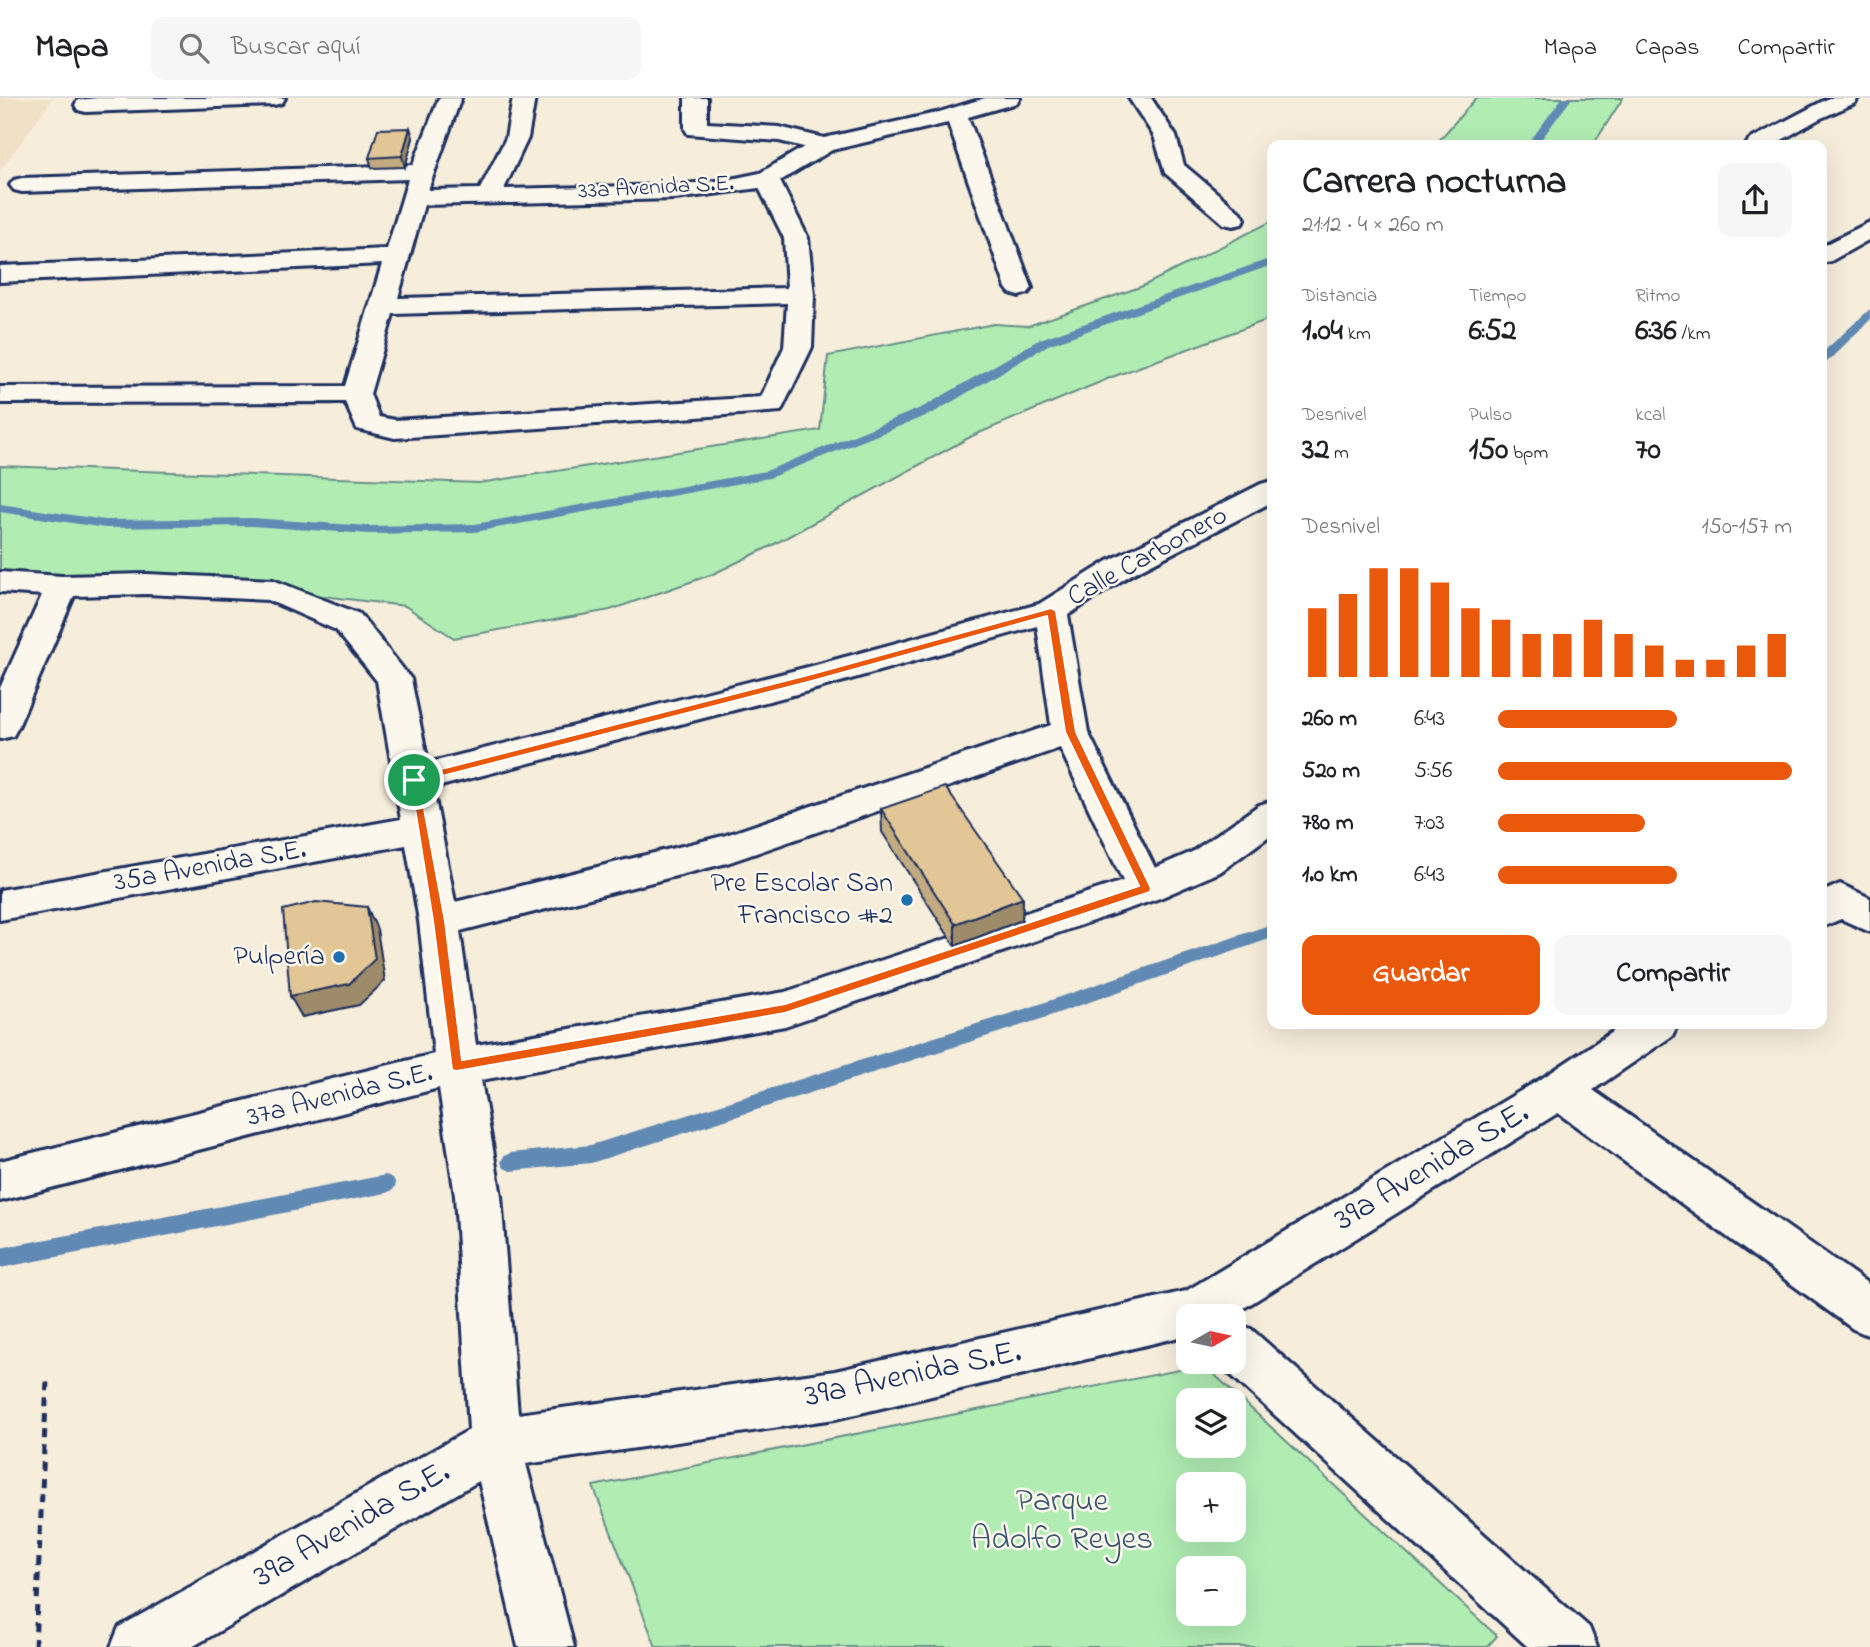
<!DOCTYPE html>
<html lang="es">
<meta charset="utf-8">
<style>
:root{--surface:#fff;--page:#f6f6f6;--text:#202124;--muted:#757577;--line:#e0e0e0;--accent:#ea580c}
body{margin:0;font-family:"Indie Flower",sans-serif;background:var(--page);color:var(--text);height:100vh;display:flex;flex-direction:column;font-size:26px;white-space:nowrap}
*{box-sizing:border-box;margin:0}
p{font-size:23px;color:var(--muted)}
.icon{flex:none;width:38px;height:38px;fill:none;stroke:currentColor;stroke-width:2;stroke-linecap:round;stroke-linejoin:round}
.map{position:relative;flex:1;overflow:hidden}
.side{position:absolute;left:1267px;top:42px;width:560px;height:889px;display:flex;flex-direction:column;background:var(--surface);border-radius:14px;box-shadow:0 7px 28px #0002}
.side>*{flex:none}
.needle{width:46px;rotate:81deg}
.tools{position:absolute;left:1176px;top:1206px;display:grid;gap:14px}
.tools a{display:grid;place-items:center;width:70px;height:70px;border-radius:14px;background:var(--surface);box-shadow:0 7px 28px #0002;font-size:35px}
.pin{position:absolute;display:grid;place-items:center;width:60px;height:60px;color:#fff;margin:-30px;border:4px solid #fff;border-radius:50%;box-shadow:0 2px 7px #0007}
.round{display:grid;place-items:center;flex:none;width:74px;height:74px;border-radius:14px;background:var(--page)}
.head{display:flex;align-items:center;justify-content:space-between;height:119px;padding:0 35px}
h1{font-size:38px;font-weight:700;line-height:52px}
.stats{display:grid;grid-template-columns:repeat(3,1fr);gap:10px;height:119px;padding:7px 35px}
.stats div{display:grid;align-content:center}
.stats b{font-size:30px;font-weight:700}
.stats small{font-size:19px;font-weight:400}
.stats p{font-size:19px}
.chart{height:196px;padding:14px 35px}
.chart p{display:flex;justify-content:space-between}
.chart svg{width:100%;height:126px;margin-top:7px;stroke:var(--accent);stroke-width:6}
.primary-button{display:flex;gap:14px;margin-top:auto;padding:14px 35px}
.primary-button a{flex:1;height:80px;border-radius:14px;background:var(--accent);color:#fff;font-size:28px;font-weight:700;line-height:80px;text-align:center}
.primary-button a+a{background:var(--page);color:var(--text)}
ul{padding:0 35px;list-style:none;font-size:23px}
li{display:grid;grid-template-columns:112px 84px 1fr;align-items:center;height:52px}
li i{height:18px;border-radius:9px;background:var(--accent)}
header{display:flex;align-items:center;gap:42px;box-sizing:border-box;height:98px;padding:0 35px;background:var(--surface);border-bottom:2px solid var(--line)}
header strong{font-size:33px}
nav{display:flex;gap:38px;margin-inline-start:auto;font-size:24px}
.search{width:490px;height:63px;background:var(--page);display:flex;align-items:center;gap:18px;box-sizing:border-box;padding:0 24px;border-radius:14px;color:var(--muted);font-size:26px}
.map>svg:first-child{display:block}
.built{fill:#f0e1c6}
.green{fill:#b1edb3;stroke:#668e88;stroke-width:2;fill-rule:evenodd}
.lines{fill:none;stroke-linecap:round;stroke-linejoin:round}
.stream{fill:#618ab4;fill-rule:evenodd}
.minor-casing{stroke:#1b2f5e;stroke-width:6}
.path{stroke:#1b2f5e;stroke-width:5;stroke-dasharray:9 7;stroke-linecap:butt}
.minor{fill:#fbf7ec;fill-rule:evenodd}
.wall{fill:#c2aa81;stroke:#1b2f5e;stroke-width:2}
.shaded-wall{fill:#9e8b69;stroke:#1b2f5e;stroke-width:2}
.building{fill:#e2c696;stroke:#1b2f5e;stroke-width:2}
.route{fill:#ea580c;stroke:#fff;stroke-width:2;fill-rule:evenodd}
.poi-dot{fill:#1f6fb2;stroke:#fbf7ec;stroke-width:2.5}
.labels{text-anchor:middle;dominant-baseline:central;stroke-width:5;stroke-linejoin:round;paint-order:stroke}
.far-street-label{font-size:23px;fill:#1b2f5e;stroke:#fbf7ec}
.street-label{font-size:28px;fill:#1b2f5e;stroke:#fbf7ec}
.poi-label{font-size:28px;fill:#1b2f5e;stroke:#fbf7ec;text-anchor:end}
.near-street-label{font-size:33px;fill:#1b2f5e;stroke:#fbf7ec}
.near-park-label{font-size:33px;fill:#39556f;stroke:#fbf7ec}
</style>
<header>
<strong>Mapa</strong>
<div class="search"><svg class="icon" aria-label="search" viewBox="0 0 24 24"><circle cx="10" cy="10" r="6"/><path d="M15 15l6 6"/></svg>Buscar aquí</div>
<nav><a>Mapa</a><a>Capas</a><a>Compartir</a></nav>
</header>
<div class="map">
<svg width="1870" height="1549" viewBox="0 0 1870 1549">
<rect width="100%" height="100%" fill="#f6eddb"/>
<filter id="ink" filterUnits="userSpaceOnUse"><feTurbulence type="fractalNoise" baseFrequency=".0143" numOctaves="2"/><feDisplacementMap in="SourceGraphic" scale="14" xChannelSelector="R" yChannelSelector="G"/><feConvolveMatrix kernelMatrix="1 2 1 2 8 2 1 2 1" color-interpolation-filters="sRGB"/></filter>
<g filter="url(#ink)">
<!-- built -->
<path class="built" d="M0,0H53L0,73Z"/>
<!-- green -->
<path class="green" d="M1476,0H1623L1593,47H1435Z
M1272,123V220L1112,279L972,338L769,449L713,476L610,512L454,540L405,508L273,492L0,484V368L479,385L820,332L828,258L994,226L1028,228L1143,188Z
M1204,1267L1497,1538L1487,1549H656L593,1388ZM1188,1302H1234V1348H1188ZM1234,1386V1432H1188V1386ZM1234,1470V1516H1188V1470Z"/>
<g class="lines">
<!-- stream -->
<path class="stream" d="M1562,0H1572L1537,47H1527Z
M1272,160V167L1048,247L933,315L769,380L475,434L369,436L252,428L105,430L0,414V406L105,422L252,420L369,428L475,426L766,373L923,309L1040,241Z
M1870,211V222L1826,265L1822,266V255Z
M1272,826V840L1035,923L591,1065L511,1073L504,1070L501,1064L504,1058L511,1055L591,1047L1034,908Z
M386,1077L393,1080L396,1086L393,1092L386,1095L0,1170V1150Z"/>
<defs>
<path id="minor" d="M97,0H285L282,5L274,7L86,14L78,12L75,7L78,2Z
M439,0H461L428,92L480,91L506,40L513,0H535L528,40L504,91L675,87L726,82L760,75L804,49L779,43L688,36L685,31V0H707V25L779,29L824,40L936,15L985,0H1020L1017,5L968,19L1032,190L1028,195L1019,198L1010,195L1006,190L948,25L832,52L780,83L808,140L814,197L812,249L781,313L395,340L357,331L345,304L0,305V289L345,288L382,166L0,184V168L387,151L408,81L22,94L14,92L10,87L14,82L22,80L413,67ZM759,90L784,140L787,190L398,200L424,107L675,101ZM787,205L784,249L761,299L395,322L379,319L370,296L393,216Z
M1129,0H1151L1176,38L1184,67L1242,116L1245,121L1242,126L1233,128L1224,126L1165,75L1154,38Z
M1829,0H1858L1855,5L1819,21L1773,47H1746L1749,42Z
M1870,124V141L1831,163L1822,165V148Z
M1272,383V404L1130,477L1068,517L1088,634L1155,770L1192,754L1259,707L1272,703V736L1220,774L1160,800L785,928L481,982L501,1098L518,1316L835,1273L1186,1193L1544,979L1624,926H1678L1672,938L1593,992L1870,1187V1238L1853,1231L1558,1015L1231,1218H1188V1237L835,1321L526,1366L574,1549H518L479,1383L192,1549H111L119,1529L469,1332L455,1098L439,990L0,1103V1063L434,956L419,823L406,747L0,822V792L401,721L377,583L336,532L268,502L147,496L74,498L18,629L13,638L0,641V590L42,497L0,494V474L62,478L147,476L273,482L360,516L411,581L428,665L812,568L1039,506L1108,463L1261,386ZM1037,528L1051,627L723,738L455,804L433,690L812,592ZM1060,650L1123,783L785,894L476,947L460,833L727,765Z
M1840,786L1870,800V834L1841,821L1822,829V794Z
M1234,1224L1251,1231L1589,1529L1597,1549H1528L1217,1264H1234Z"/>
</defs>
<!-- minor casing -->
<use href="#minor" class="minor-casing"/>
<!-- path -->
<path class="path" d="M35,1549L47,1282"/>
<!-- minor -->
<use href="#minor" class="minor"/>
</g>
<!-- wall -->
<path class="wall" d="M410,30L413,40L405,69L372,70L369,60Z
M881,711L1023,800L1022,822L955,848L882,734Z"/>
<!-- shaded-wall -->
<path class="shaded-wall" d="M410,30L413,40L405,69L402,58Z
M1023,800L1022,822L955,848V826Z
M367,809L377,831L385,883L359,907L302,919L290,898Z"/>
<!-- building -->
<path class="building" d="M410,30L402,58L369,60L378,31Z
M945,689L1023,800L955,826L881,711Z
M316,804L367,809L375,861L349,886L290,898L283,812Z"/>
</g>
<!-- route -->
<path class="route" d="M1051,510L1056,513L1076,634L1151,790L1150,794L785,915L457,973L452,972L433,823L410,679L812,576ZM1047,518L1065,634L1139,788L785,906L462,962L445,823L419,684L812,583Z"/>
<!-- markers -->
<g class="poi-dot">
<circle cx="907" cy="802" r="7"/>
<circle cx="339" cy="859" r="7"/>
</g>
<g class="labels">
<!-- far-street labels -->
<g class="far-street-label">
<text transform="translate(656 90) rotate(-3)">33a Avenida S.E.</text>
</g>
<!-- street labels -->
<g class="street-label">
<text transform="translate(1148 459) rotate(-29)">Calle Carbonero</text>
<text transform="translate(210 769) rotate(-10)">35a Avenida S.E.</text>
<text transform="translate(340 998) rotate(-14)">37a Avenida S.E.</text>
</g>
<!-- poi labels -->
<g class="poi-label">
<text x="893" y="786">Pre Escolar San<tspan x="893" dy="32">Francisco #2</tspan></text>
<text x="325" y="859">Pulpería</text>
</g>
<!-- near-street labels -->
<g class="near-street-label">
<text transform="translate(1432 1069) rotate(-31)">39a Avenida S.E.</text>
<text transform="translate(913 1277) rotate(-12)">39a Avenida S.E.</text>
<text transform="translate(352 1427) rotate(-30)">39a Avenida S.E.</text>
</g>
<!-- near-park labels -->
<g class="near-park-label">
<text x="1062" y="1404">Parque<tspan x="1062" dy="38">Adolfo Reyes</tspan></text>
</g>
</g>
</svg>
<div class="tools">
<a><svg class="needle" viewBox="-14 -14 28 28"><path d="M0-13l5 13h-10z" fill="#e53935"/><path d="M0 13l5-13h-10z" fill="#757577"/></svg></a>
<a><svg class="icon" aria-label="layers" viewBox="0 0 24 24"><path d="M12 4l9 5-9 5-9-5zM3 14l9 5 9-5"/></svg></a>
<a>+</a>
<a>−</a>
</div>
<div class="pin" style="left:414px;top:682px;background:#1e9e55"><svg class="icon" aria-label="arrive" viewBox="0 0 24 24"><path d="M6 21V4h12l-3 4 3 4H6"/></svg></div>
<section class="side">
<div class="head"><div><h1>Carrera nocturna</h1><p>21:12 · 4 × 260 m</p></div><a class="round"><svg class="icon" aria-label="share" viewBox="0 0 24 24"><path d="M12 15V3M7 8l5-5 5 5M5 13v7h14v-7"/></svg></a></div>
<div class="stats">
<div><p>Distancia</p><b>1.04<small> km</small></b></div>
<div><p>Tiempo</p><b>6:52</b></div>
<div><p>Ritmo</p><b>6:36<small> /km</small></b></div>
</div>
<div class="stats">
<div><p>Desnivel</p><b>32<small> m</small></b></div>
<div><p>Pulso</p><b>150<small> bpm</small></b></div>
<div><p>kcal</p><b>70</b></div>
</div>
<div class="chart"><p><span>Desnivel</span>150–157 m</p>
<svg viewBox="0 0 160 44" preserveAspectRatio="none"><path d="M5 44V20M15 44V15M25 44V6M35 44V6M45 44V11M55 44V20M65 44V24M75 44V29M85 44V29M95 44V24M105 44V29M115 44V33M125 44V38M135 44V38M145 44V33M155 44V29"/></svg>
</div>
<ul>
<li><b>260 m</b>6:43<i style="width:61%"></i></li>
<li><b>520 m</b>5:56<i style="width:100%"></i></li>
<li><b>780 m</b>7:03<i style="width:50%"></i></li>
<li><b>1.0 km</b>6:43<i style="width:61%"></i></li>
</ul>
<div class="primary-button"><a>Guardar</a><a>Compartir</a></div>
</section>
</div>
